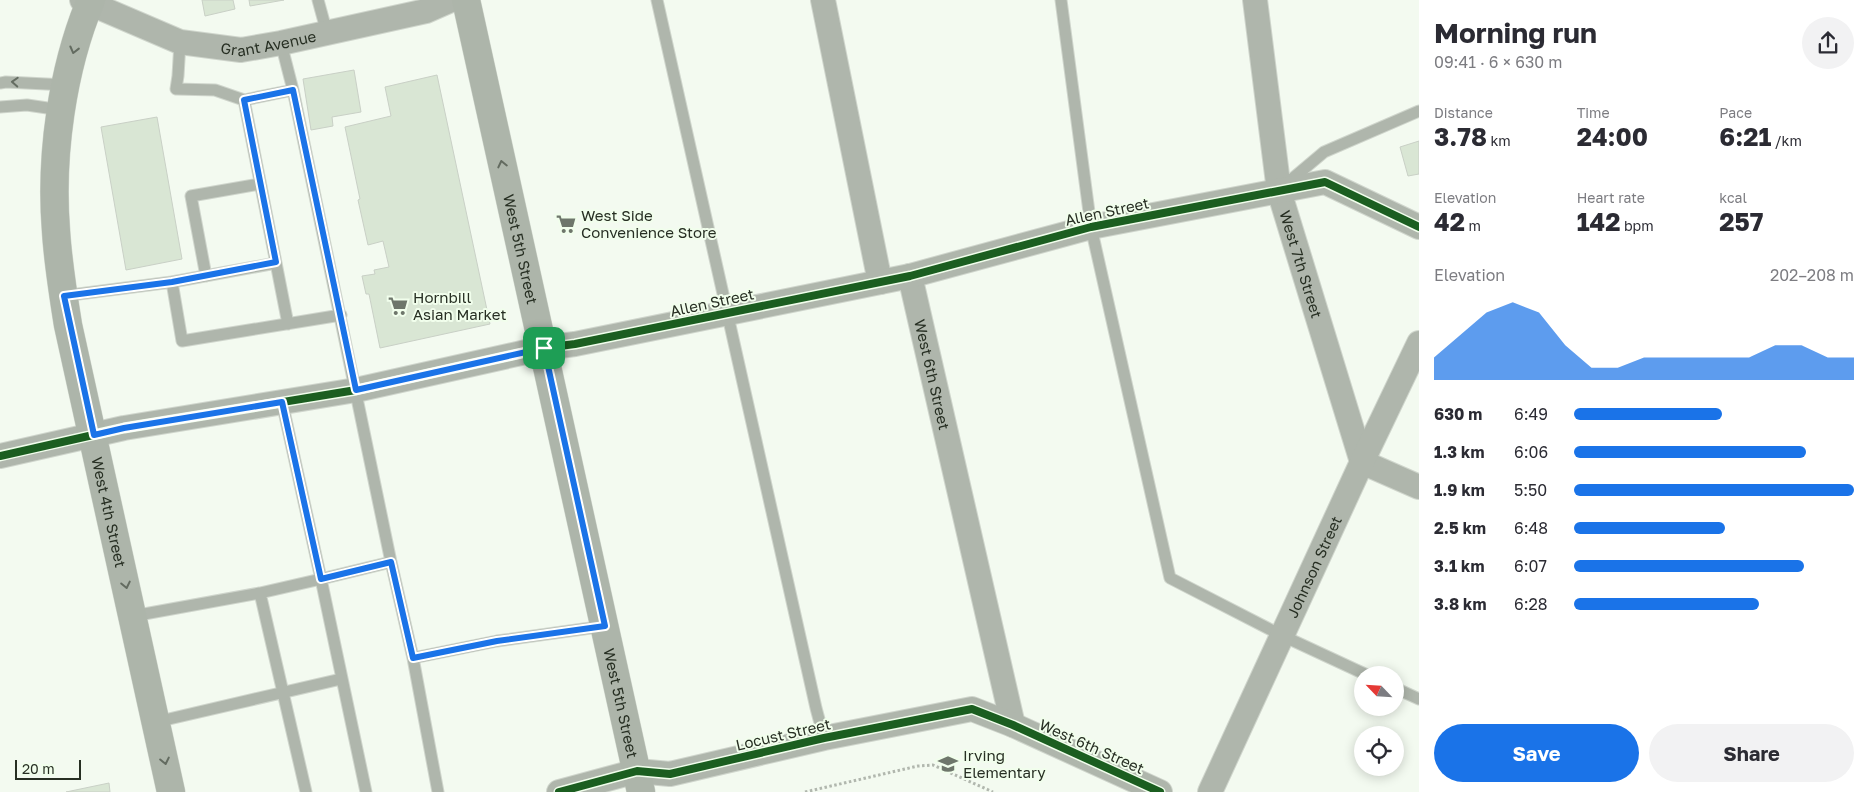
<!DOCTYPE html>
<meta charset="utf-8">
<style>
:root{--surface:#fff;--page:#f2f2f3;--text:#2b2b33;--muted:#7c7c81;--accent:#1a73e8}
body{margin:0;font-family:"Golos Text",sans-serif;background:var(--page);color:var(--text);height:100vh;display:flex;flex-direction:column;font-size:19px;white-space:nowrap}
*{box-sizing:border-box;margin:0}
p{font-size:16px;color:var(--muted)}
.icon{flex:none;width:28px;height:28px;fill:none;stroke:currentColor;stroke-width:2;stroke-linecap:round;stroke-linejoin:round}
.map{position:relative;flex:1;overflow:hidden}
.drawer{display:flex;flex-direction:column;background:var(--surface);width:450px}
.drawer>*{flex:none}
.needle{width:32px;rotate:295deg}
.tools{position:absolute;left:1354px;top:666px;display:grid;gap:10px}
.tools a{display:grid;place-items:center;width:50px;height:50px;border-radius:50%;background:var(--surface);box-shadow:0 2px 12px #0003;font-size:25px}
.scale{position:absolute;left:15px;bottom:12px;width:66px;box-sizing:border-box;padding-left:5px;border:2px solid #272f23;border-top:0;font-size:14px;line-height:18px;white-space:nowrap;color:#272f23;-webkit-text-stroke:4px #f1feec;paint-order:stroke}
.pin{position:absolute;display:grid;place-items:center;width:42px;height:42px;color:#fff;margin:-21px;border-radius:10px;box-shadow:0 2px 8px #0006}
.round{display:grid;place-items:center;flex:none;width:52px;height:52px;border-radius:26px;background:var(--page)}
.overview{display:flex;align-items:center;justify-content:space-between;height:85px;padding:0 15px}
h1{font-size:28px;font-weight:700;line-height:38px}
.figures{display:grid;grid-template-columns:repeat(3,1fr);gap:8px;height:85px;padding:5px 15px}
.figures div{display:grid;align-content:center}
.figures b{font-size:25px;font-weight:700}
.figures small{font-size:14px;font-weight:400}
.figures p{font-size:14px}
.chart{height:140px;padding:10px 15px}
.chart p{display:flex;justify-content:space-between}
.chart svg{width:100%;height:90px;margin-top:5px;fill:var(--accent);opacity:.7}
.button{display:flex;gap:10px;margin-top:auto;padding:10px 15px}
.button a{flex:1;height:58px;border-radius:30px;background:var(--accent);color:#fff;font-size:20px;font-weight:700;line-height:58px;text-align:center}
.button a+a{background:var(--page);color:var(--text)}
ul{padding:0 15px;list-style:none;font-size:16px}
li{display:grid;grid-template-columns:80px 60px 1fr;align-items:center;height:38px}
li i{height:12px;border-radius:6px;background:var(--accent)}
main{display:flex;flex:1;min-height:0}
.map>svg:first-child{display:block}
.building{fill:#d9e6d4;stroke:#c9d0c6}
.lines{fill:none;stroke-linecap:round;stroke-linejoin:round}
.service-casing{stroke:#cfd5cc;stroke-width:13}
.minor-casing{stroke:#cfd5cc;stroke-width:26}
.secondary-casing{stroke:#cfd5cc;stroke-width:29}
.path{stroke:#b1b7ae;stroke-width:3;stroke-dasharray:2.5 2.5;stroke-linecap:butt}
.service{stroke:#afb6ac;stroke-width:11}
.minor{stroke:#afb6ac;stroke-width:24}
.secondary{stroke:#adb5aa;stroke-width:28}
.cycleway-casing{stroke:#f1feec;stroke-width:11}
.cycleway{stroke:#1b5e20;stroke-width:8}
.oneway{stroke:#636b60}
.oneway2{stroke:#646c61}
.route-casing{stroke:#fff;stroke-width:10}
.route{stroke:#1a73e8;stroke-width:6}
.labels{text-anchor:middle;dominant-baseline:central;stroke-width:4;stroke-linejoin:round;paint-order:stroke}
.street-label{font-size:15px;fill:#272f23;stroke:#f1feec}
.poi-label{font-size:15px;fill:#272f23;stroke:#f1feec;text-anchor:start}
</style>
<main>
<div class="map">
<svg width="1419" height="792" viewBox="0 0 1419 792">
<rect width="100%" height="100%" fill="#f3faf0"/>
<!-- building -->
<path class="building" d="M202,0H233L235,9L205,16Z
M249,0H284L250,6Z
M354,70L361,112L332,117L333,126L311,130L303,79Z
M437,75L490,324L380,348L369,294H366L362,276L375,274L374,270L389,267L383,241L368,245L358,200L360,199L345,127L391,116L385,87Z
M157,117L182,259L126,270L101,127Z
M1419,141V174L1408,176L1400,147Z
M109,783L110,792H66Z"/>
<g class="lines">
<defs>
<path id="service" d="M318,0L327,33
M657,0L816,708L824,738
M1061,0L1091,227L1170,578L1283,636L1367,675
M180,42L178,76L176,89L215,90L244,100L288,324
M281,43L293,90L391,562L413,658L438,792
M0,83L6,82L66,85
M244,100L293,90
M0,107L27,105L61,110
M1286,184L1324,152L1419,111
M206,276L191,196L260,184
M172,282L276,263
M63,296L172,282L182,341L341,315
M260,593L306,792
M133,616L260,593L321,579L282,402
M413,658L497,641L605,626
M1395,688L1419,699
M156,722L341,679
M366,792L321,579L391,562"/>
<g id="minor">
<path id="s1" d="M82,0L180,42L241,50L281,43L426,11L451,0"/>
<path d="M823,0L880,282"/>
<path id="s2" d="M1255,0L1279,191L1362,462L1419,487"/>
<path id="s3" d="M910,276L1013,725"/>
<path d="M0,456L124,428L356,390L544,348L575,344L910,276L1091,227L1325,182L1419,227"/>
<path d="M559,792L637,771L670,774L824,738L972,709L1013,725L1160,792"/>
<path id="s4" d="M1210,792L1362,462L1419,343"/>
</g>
<g id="secondary">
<path id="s5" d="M91,0C62,69 50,156 56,231C58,263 63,294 68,325L171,792"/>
<path id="s6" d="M466,0L641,792"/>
</g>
</defs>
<!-- service casing -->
<use href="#service" class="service-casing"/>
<!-- minor casing -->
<use href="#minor" class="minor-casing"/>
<!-- secondary casing -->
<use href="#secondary" class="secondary-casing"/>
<!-- path -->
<path class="path" d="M805,792L918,766L933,765L993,792"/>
<!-- service -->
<use href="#service" class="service"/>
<!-- minor -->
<use href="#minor" class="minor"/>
<!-- secondary -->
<use href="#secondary" class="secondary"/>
<defs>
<path id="cycleway" d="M0,456L124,428L356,390L544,348L575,344L910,276L1091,227L1325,182L1419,227
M559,792L637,771L670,774L824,738L972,709L1013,725L1160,792"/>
</defs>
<!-- cycleway casing -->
<use href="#cycleway" class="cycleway-casing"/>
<!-- cycleway -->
<use href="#cycleway" class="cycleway"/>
</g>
<!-- one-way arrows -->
<defs><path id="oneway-chevron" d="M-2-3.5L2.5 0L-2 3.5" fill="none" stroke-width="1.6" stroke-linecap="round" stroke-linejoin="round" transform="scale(1.25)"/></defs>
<g class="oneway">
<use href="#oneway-chevron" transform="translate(74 50) rotate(104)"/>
<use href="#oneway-chevron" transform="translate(502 164) rotate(-103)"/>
<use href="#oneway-chevron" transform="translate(126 585) rotate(78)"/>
<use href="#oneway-chevron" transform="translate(165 761) rotate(78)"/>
</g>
<use class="oneway2" href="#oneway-chevron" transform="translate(15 82) rotate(-177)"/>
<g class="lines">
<defs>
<path id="route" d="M293,90L356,390L544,348L605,626L497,641L413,658L391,562L321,579L282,402L124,428L94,435L64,296L172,282L276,262L244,100Z"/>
</defs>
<!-- route casing -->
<use href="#route" class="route-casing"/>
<!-- route -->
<use href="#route" class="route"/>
</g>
<!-- icons -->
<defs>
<symbol id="supermarket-bare" viewBox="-9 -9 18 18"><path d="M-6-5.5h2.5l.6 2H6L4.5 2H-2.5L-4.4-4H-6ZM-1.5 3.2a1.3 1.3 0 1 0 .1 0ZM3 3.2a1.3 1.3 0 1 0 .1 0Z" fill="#6e766b" stroke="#f1feec" stroke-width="2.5" paint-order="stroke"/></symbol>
<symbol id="school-bare" viewBox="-9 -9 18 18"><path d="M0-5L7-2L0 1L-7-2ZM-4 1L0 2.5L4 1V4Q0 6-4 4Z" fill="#6e766b" stroke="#f1feec" stroke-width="2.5" paint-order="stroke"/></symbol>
</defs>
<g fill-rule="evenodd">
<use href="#supermarket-bare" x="552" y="210" width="28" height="28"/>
<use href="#supermarket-bare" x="384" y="292" width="28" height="28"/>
<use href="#school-bare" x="934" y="750" width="28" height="28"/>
</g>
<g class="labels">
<!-- street labels -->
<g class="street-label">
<text stroke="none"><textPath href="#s1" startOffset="196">Grant Avenue</textPath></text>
<text transform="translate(1107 211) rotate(-12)">Allen Street</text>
<text stroke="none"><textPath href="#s6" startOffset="255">West 5th Street</textPath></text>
<text stroke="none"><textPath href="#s2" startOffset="269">West 7th Street</textPath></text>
<text transform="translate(712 302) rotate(-12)">Allen Street</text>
<text stroke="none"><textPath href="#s3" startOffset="101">West 6th Street</textPath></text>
<text stroke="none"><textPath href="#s5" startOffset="522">West 4th Street</textPath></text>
<text stroke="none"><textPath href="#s4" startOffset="248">Johnson Street</textPath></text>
<text stroke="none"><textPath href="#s6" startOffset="720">West 5th Street</textPath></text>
<text transform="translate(783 734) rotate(-13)">Locust Street</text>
<text transform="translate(1092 746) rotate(24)">West 6th Street</text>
</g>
<!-- poi labels -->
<g class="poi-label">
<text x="581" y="215">West Side<tspan x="581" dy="17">Convenience Store</tspan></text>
<text x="413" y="297">Hornbill<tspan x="413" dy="17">Asian Market</tspan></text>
<text x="963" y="755">Irving<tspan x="963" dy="17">Elementary</tspan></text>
</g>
</g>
</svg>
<div class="tools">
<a><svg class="needle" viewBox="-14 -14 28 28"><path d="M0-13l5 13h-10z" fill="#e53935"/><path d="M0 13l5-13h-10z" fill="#7c7c81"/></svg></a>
<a><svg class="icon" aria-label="locate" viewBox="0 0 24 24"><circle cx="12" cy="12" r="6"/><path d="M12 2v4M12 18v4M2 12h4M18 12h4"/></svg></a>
</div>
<div class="scale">20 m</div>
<div class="pin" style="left:544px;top:348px;background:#1e9e55"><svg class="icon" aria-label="arrive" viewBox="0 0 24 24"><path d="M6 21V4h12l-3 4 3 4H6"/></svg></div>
</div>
<section class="drawer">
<div class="overview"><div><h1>Morning run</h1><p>09:41 · 6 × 630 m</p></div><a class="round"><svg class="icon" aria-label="share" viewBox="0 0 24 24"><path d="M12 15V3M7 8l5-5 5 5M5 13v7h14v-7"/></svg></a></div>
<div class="figures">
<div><p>Distance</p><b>3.78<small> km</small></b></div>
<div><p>Time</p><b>24:00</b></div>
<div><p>Pace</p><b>6:21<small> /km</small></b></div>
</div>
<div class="figures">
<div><p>Elevation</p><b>42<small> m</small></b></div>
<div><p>Heart rate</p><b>142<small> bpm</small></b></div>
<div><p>kcal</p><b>257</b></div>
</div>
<div class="chart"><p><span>Elevation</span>202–208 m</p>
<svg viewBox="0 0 160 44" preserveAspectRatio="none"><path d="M0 44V33L10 22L20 11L30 6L40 11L50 27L60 38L70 38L80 33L90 33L100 33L110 33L120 33L130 27L140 27L150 33L160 33V44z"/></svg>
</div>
<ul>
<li><b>630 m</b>6:49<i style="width:53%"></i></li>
<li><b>1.3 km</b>6:06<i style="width:83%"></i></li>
<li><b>1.9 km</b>5:50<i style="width:100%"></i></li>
<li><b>2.5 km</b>6:48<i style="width:54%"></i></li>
<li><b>3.1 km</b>6:07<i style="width:82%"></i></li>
<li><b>3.8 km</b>6:28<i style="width:66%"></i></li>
</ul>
<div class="button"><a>Save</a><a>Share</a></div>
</section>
</main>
